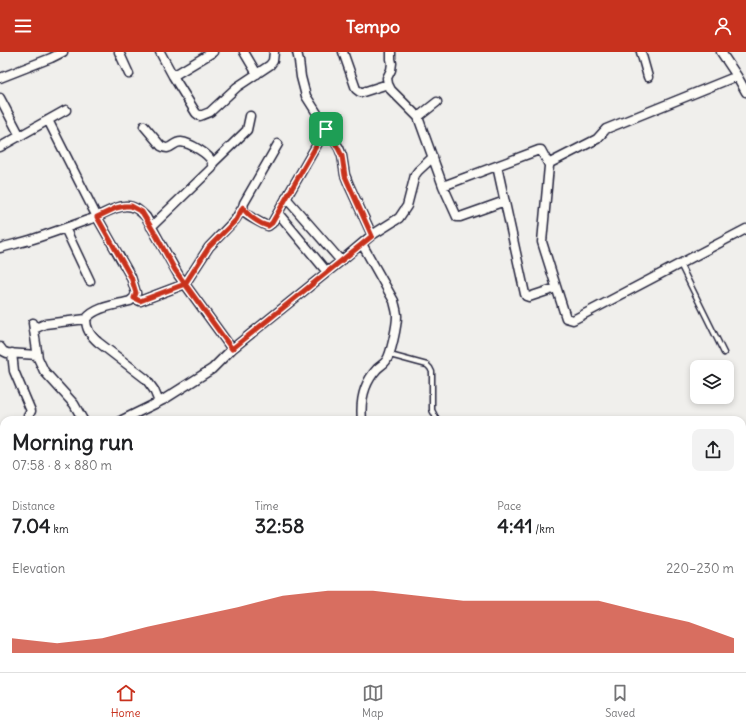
<!DOCTYPE html>
<meta charset="utf-8">
<style>
:root{--surface:#fff;--page:#f2f2f2;--text:#202124;--muted:#757577;--line:#e0e0e0;--accent:#c8321e}
body{margin:0;font-family:Delius,sans-serif;background:var(--page);color:var(--text);height:100vh;display:flex;flex-direction:column;font-size:15px;white-space:nowrap}
*{box-sizing:border-box;margin:0}
p{font-size:13px;color:var(--muted)}
.icon{flex:none;width:22px;height:22px;fill:none;stroke:currentColor;stroke-width:2;stroke-linecap:round;stroke-linejoin:round}
.map{position:relative;flex:1;overflow:hidden}
.details{position:absolute;left:0px;top:364px;width:746px;height:256px;display:flex;flex-direction:column;background:var(--surface);border-radius:12px 12px 0 0;box-shadow:0 2px 6px #0003}
.details>*{flex:none}
.tools{position:absolute;left:690px;top:308px;display:grid;gap:8px}
.tools a{display:grid;place-items:center;width:44px;height:44px;border-radius:8px;background:var(--surface);box-shadow:0 2px 6px #0003;font-size:20px}
.pin{position:absolute;display:grid;place-items:center;width:34px;height:34px;color:#fff;margin:-17px;border-radius:8px;box-shadow:0 2px 6px #0006}
.round{display:grid;place-items:center;flex:none;width:42px;height:42px;border-radius:8px;background:var(--page)}
.summary{display:flex;align-items:center;justify-content:space-between;height:68px;padding:0 12px}
h1{font-size:22px;font-weight:800;line-height:30px}
.figures{display:grid;grid-template-columns:repeat(3,1fr);gap:6px;height:68px;padding:4px 12px}
.figures div{display:grid;align-content:center}
.figures b{font-size:20px;font-weight:800}
.figures small{font-size:11px;font-weight:400}
.figures p{font-size:11px}
.chart{height:112px;padding:8px 12px}
.chart p{display:flex;justify-content:space-between}
.chart svg{width:100%;height:72px;margin-top:4px;fill:var(--accent);opacity:.7}
header{display:flex;justify-content:space-between;align-items:center;height:52px;padding:0 12px;background:var(--accent);color:#fff;font-size:18px;font-weight:800}
.tabs{display:flex;justify-content:space-around;align-items:center;height:56px;border-top:1px solid var(--line);background:var(--surface);font-size:11px;color:var(--muted)}
.tabs a{display:grid;justify-items:center;gap:2px}
.tabs .active{color:var(--accent)}
.map>svg:first-child{display:block}
.lines{fill:none;stroke-linecap:round;stroke-linejoin:round}
.service-casing{stroke:#22223b;stroke-width:7}
.minor-casing{stroke:#22223b;stroke-width:11}
.tertiary-casing{stroke:#22223b;stroke-width:13}
.service{stroke:#fdfcf7;stroke-width:4}
.minor{stroke:#fdfcf7;stroke-width:8}
.tertiary{stroke:#fdfcf7;stroke-width:10}
.route-casing{stroke:#fff;stroke-width:8}
.route{stroke:#c8321e;stroke-width:5}
</style>
<header><svg class="icon" aria-label="menu" viewBox="0 0 24 24"><path d="M4 6h16M4 12h16M4 18h16"/></svg>Tempo<svg class="icon" aria-label="person" viewBox="0 0 24 24"><circle cx="12" cy="8" r="4"/><path d="M4 21q1-7 8-7t8 7"/></svg></header>
<div class="map">
<svg width="746" height="620" viewBox="0 0 746 620">
<rect width="100%" height="100%" fill="#f0efec"/>
<filter id="ink" filterUnits="userSpaceOnUse"><feTurbulence type="fractalNoise" baseFrequency=".025" numOctaves="2"/><feDisplacementMap in="SourceGraphic" scale="8" xChannelSelector="R" yChannelSelector="G"/><feConvolveMatrix kernelMatrix="1 2 1 2 8 2 1 2 1" color-interpolation-filters="sRGB"/></filter>
<g filter="url(#ink)">
<g class="lines">
<defs>
<path id="service" d="M680,212L724,301
M390,303L427,313L430,316L432,320V358L437,368"/>
<path id="minor" d="M119,0L129,22
M160,0L173,24L196,61L200,64L210,60L237,35L270,13L273,9L274,0
M244,0L257,22
M297,0L299,9L301,25L306,44L339,96L342,104L345,123L349,133L372,183
M343,0L356,37L360,40H363L388,32
M391,0V7L392,11L391,18L387,26L388,32L391,38L418,65L443,134L457,165H460L505,149
M641,0L648,25
M721,0L737,24L746,40
M173,24L213,0
M737,24L606,77L597,87L550,111L549,114L542,190L566,266L573,268L746,177
M0,26L51,6L63,0
M0,46L20,84
M418,65L437,50
M48,68L97,165L131,225L136,241L134,246L130,249C116,253 95,255 86,267C86,277 90,283 98,290L146,327L154,338L159,350
M144,74L161,94C171,100 172,90 181,90C190,91 209,102 212,110C213,112 212,114 212,116L151,175
M278,92L244,151C243,154 243,158 245,161C248,164 264,173 268,174L272,171L326,77
M0,95L66,58
M212,112L244,81L247,78L250,64
M497,114L525,242L526,244L529,245L556,236
M443,134L539,98H541L549,113
M286,146L341,209
M278,161L327,220
M65,176L90,229
M362,192L394,249C395,254 397,259 397,264C397,273 391,303 386,309C384,312 380,314 377,317C364,331 360,349 362,368
M0,196C10,193 20,191 30,188C50,182 70,174 91,167C102,163 113,155 125,154C134,153 140,159 146,165L179,224L232,297
M134,246L140,249L185,232L209,195L235,168L243,155
M33,271L38,306L44,319L74,352L83,368
M34,277L45,272L86,267
M0,295L3,299L7,301L37,303
M12,301L14,319L31,359L26,368
M122,368L163,348L212,317L232,297L341,209L372,183L399,166L407,154L415,123L418,119L433,105
M742,421L746,419
M0,427L4,425
M0,568L4,572
M742,599L746,597
M39,616L42,620
M115,616L117,620
M164,616L167,620
M304,616L308,620
M524,616L526,620
M561,616L564,620
M642,616L644,620
M733,616L736,620
M140,620L147,616
M705,620L713,616"/>
<path id="tertiary" d="M0,502L4,501
M742,543L746,544"/>
</defs>
<!-- service casing -->
<use href="#service" class="service-casing"/>
<!-- minor casing -->
<use href="#minor" class="minor-casing"/>
<!-- tertiary casing -->
<use href="#tertiary" class="tertiary-casing"/>
<!-- service -->
<use href="#service" class="service"/>
<!-- minor -->
<use href="#minor" class="minor"/>
<!-- tertiary -->
<use href="#tertiary" class="tertiary"/>
</g>
</g>
<g class="lines" filter="url(#ink)">
<defs>
<path id="route" d="M326,77L272,171L268,174C260,172 246,163 243,155L236,168L209,195L185,232L175,218L157,185L142,160L131,154H125L116,156L97,165L131,225L136,241L134,246L140,249L185,232L232,297L372,184L349,133L345,124L342,104L338,96L326,77"/>
</defs>
<!-- route casing -->
<use href="#route" class="route-casing"/>
<!-- route -->
<use href="#route" class="route"/>
</g>
</svg>
<div class="tools">
<a><svg class="icon" aria-label="layers" viewBox="0 0 24 24"><path d="M12 4l9 5-9 5-9-5zM3 14l9 5 9-5"/></svg></a>
</div>
<div class="pin" style="left:326px;top:77px;background:#1e9e55"><svg class="icon" aria-label="arrive" viewBox="0 0 24 24"><path d="M6 21V4h12l-3 4 3 4H6"/></svg></div>
<section class="details">
<div class="summary"><div><h1>Morning run</h1><p>07:58 · 8 × 880 m</p></div><a class="round"><svg class="icon" aria-label="share" viewBox="0 0 24 24"><path d="M12 15V3M7 8l5-5 5 5M5 13v7h14v-7"/></svg></a></div>
<div class="figures">
<div><p>Distance</p><b>7.04<small> km</small></b></div>
<div><p>Time</p><b>32:58</b></div>
<div><p>Pace</p><b>4:41<small> /km</small></b></div>
</div>
<div class="chart"><p><span>Elevation</span>220–230 m</p>
<svg viewBox="0 0 160 44" preserveAspectRatio="none"><path d="M0 44V35L10 38L20 35L30 28L40 22L50 16L60 9L70 6L80 6L90 9L100 12L110 12L120 12L130 12L140 19L150 25L160 35V44z"/></svg>
</div>
</section>
</div>
<nav class="tabs">
<a class="active"><svg class="icon" aria-label="home" viewBox="0 0 24 24"><path d="M3 11l9-7 9 7M6 9v11h12V9"/></svg>Home</a>
<a><svg class="icon" aria-label="map" viewBox="0 0 24 24"><path d="M3 6l6-2 6 2 6-2v14l-6 2-6-2-6 2zM9 4v14M15 6v14"/></svg>Map</a>
<a><svg class="icon" aria-label="saved" viewBox="0 0 24 24"><path d="M7 4h10v16l-5-4-5 4z"/></svg>Saved</a>
</nav>
